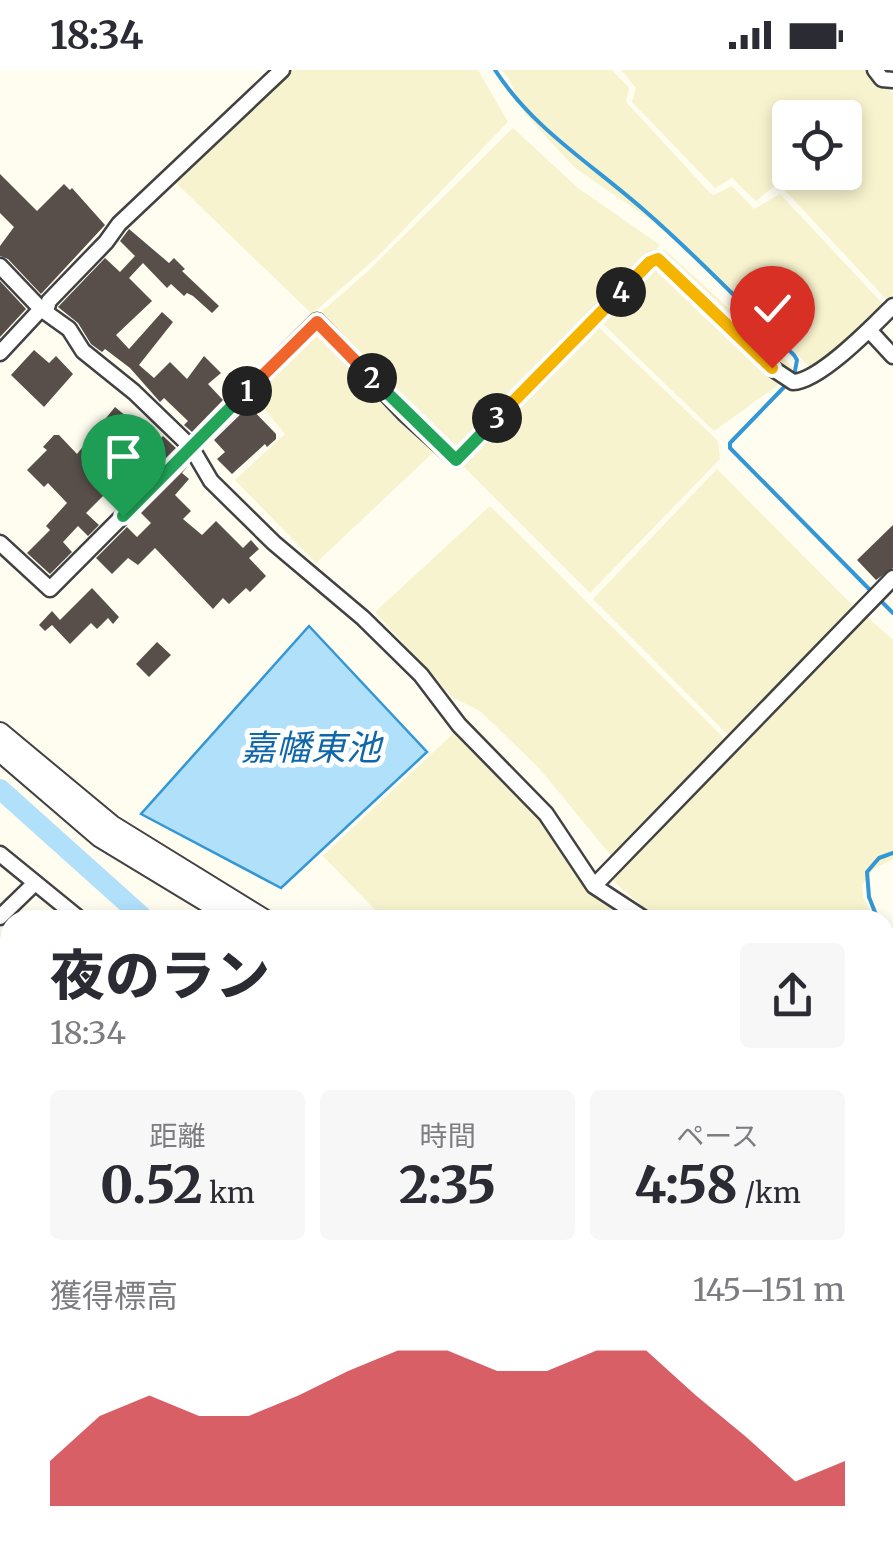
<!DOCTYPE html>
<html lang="ja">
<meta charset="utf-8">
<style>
:root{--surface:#fff;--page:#f7f7f7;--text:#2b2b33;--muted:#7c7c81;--accent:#c91c26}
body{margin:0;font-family:Merriweather,"Noto Sans JP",serif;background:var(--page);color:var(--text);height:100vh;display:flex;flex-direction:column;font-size:38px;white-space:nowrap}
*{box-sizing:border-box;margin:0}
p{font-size:32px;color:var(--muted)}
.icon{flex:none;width:55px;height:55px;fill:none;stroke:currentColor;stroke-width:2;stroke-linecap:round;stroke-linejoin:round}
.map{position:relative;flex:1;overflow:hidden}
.side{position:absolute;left:0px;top:840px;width:895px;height:642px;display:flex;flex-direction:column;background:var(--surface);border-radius:30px 30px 0 0;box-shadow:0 5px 15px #0003}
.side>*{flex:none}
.tools{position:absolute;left:772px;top:30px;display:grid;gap:20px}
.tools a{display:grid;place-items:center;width:90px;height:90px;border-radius:10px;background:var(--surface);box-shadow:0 5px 15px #0003;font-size:50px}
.pin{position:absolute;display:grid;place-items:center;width:85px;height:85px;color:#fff;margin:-102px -42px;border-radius:50% 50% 50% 0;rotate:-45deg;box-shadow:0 0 10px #0007}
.pin .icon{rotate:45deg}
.km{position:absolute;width:50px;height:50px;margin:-25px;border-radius:50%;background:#222;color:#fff;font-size:28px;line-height:50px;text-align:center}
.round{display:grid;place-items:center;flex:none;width:105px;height:105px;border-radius:10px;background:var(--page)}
.head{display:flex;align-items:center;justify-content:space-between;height:170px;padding:0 50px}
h1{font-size:55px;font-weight:800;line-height:75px}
.figures{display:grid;grid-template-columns:repeat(3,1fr);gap:15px;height:170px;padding:10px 50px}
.figures div{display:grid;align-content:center;border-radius:10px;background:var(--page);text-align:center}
.figures b{font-size:50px;font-weight:800}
.figures small{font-size:28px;font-weight:400}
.figures p{font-size:28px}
.chart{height:280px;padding:20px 50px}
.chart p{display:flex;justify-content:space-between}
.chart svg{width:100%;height:180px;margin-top:10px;fill:var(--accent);opacity:.7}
.status{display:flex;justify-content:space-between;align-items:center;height:70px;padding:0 50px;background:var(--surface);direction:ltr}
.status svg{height:28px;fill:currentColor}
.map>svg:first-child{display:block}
.farmland{fill:#f7f3ce;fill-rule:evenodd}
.water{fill:#b1e0fa;stroke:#3397d6;stroke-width:2.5}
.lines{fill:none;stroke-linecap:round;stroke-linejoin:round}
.stream{stroke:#3397d6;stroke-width:4}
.river{stroke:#b1e0fa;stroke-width:20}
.building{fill:#584f4a}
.minor-casing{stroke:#424242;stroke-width:19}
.tertiary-casing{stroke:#424242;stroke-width:22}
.minor{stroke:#fff;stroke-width:14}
.tertiary{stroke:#fff;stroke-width:18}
.split-1-casing{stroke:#fff;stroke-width:20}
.split-2-casing{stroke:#fff;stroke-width:20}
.split-3-casing{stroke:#fff;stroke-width:20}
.split-4-casing{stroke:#fff;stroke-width:20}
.split-5-casing{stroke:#fff;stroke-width:20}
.split-1{stroke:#22a559;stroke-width:12}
.split-2{stroke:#f0652b;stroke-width:12}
.split-3{stroke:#22a559;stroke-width:12}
.split-4{stroke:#f5b400;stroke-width:12}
.split-5{stroke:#f5b400;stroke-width:12}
.labels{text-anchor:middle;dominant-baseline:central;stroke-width:10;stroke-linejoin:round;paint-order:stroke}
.water-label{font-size:35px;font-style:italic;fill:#0f67aa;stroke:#fff}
</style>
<div class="status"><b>18:34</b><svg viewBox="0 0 49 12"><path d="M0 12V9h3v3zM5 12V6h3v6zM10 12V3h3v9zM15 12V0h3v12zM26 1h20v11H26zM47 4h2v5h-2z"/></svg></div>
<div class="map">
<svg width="893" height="1482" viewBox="0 0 893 1482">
<rect width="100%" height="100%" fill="#fffcf0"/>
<!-- farmland -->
<path class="farmland" d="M288,0H478L508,52L377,187L312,244L176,113Z
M501,0H612L629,18L626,32L710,123L714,125L732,116L754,139L780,124L882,233L817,300L811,298L683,176L644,145L575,98L525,44L508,7Z
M621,0H870L893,23V224L887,230L778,113L756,131L732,108L715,118L632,32L636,18ZM790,48H845V102H790Z
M513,58L578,118L660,175L456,381L451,382L319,249V244L366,203Z
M664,179L793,297L792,305L714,361L596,247Z
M592,251L718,371L720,389L590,523L456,389Z
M319,257L439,377L316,493L235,410L285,364L251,323Z
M717,399L859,542L735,672L593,529Z
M490,436L732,676L613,788L539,698L480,641L452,627L375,542Z
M865,545L893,570V789L874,799L862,815L863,827L876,850H657L608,806L741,679Z
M459,658L548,749L590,813L642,850H385L323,786Z
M10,853V958L0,969V864Z
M885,863L893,871V1056L885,1063Z
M0,1021L10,1030V1263L0,1255Z
M893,1380V1482H794L803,1473L885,1472V1387Z
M440,1472L448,1482H245L241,1473Z
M725,1472L734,1482H463L454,1473Z
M235,1473L239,1482H35L25,1473Z"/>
<!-- water -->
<path class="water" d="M309,556L427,682L281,818L141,744Z"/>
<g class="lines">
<!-- stream -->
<path class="stream" d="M495,0C534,60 592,94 645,141C697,186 745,237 794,285L797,290L794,306
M788,313L730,373V378L872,522
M879,529L893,543
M878,850L869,827L867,802L879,788L893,783
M885,860L893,870"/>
<!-- river -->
<path class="river" d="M0,719L146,850
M885,1113L893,1120"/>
</g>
<!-- building -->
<path class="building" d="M0,104L37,141L64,114L70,120L72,118L105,155L41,224L8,189L0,186V176L14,157L0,143Z
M129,159L169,193L174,188L185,199L182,201L219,236L212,243L193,226L187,223L184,226L171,214L167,218L143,193L129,208L152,231L116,265L129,279L162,242L173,252L139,295L154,308L170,292L187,309L204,286L221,303L208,314L223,330L192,362L184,355L188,351L164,328L160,332L130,298L105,279L102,282L91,274L78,253L58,237L105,188L120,202L135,186L120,171Z
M0,211L26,239L0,267Z
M34,280L49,293L56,286L73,304L44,337L11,305Z
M249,336L276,364V369L267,377L265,374L232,404L217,389L225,382L214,370Z
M115,337L157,372L163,366L176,378L126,428L113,416L86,443L99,455L88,466L78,456L63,472L72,482L50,504L27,483L50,460L46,456L67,433L48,413L44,417L27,400L47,380L43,377L54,365H59L77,384Z
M188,396L182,403L189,409L175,425L191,441L183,449L202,465L216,451L243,478L251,470L259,479L249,488L266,506L250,522L246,518L229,534L223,528L213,539L155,478L138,495L128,488L112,504L96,488L127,457L137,467L151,453L141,443Z
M893,455V498L876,510L857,490Z
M92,518L119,547L113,554L108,548L97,559L91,553L70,574L52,555L45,561L39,555L52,541L60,550Z
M157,572L171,585L149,607L136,594Z"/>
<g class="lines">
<defs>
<path id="minor" d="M875,0L882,9L893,10
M0,196L41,239L69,259L83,281L134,322L191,377L211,411L274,473L363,548L421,605L459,655L546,744L594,816L646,850
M46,241L49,231L106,172L119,154L282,0
M869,260L893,286
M0,283L41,239
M0,473L50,519L317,251L405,344L456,390L650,192L658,189L772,298L793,312C820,311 873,256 893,236
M0,784L81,850
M594,816L893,508
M0,847L34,814
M885,1071L893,1079
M885,1379L893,1371
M430,1472L440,1482
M729,1472L741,1482
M0,1473L8,1482
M788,1482L797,1472"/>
<path id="tertiary" d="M0,662L112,755L266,850
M0,682L99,767L236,850
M885,1336L893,1344
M885,1354L893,1362"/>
</defs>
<!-- minor casing -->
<use href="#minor" class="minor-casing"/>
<!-- tertiary casing -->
<use href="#tertiary" class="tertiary-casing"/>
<!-- minor -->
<use href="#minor" class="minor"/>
<!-- tertiary -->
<use href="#tertiary" class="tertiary"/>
</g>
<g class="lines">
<defs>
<path id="split-1" d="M123,446L247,321"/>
<path id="split-2" d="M247,321L317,252L372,308"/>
<path id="split-3" d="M372,308L456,390L497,348"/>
<path id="split-4" d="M497,348L621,222"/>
<path id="split-5" d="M621,222L650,192L658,189L772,298"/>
</defs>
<!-- split-1 casing -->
<use href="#split-1" class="split-1-casing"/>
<!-- split-2 casing -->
<use href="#split-2" class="split-2-casing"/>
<!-- split-3 casing -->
<use href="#split-3" class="split-3-casing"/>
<!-- split-4 casing -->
<use href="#split-4" class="split-4-casing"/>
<!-- split-5 casing -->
<use href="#split-5" class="split-5-casing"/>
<!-- split-1 -->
<use href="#split-1" class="split-1"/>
<!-- split-2 -->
<use href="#split-2" class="split-2"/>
<!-- split-3 -->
<use href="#split-3" class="split-3"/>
<!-- split-4 -->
<use href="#split-4" class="split-4"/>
<!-- split-5 -->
<use href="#split-5" class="split-5"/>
</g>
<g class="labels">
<!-- water labels -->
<g class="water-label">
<text x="311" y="678">嘉幡東池</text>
</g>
</g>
</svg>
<div class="tools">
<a><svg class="icon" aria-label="locate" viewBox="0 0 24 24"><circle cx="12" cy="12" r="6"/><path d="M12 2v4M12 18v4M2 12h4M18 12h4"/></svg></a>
</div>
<div class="pin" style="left:123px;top:446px;background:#1e9e55"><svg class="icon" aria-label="arrive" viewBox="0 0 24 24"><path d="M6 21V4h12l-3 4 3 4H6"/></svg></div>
<div class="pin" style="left:772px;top:298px;background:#d93025"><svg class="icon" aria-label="check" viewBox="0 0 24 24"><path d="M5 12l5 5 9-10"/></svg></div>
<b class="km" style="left:247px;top:321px">1</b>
<b class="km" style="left:372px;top:308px">2</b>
<b class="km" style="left:497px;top:348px">3</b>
<b class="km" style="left:621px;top:222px">4</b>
<section class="side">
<div class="head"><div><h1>夜のラン</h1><p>18:34</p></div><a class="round"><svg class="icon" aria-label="share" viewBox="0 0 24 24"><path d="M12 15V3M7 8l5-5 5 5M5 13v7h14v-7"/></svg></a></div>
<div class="figures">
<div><p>距離</p><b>0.52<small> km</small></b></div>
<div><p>時間</p><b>2:35</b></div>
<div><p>ペース</p><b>4:58<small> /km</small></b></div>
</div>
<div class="chart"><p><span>獲得標高</span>145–151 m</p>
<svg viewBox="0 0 160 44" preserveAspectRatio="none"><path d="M0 44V33L10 22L20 17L30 22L40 22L50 17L60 11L70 6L80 6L90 11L100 11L110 6L120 6L130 17L140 27L150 38L160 33V44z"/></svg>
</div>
</section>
</div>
